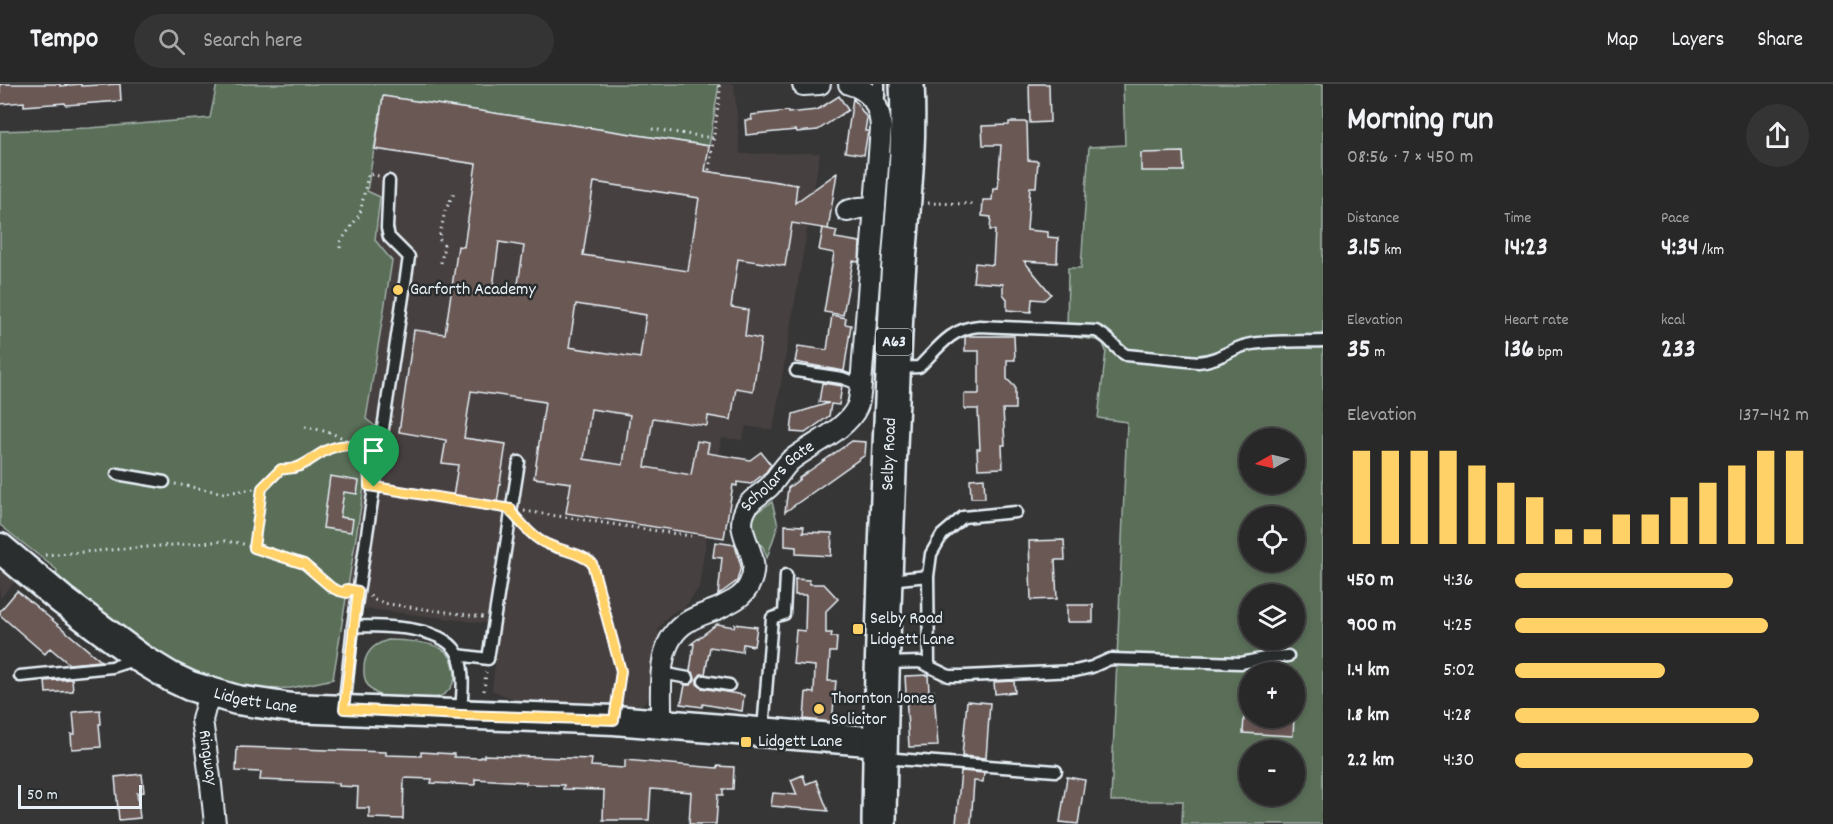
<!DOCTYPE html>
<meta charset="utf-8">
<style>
:root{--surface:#292828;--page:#353434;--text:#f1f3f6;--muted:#a5a6a8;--line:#454445;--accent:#ffd166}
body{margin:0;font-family:Dekko,sans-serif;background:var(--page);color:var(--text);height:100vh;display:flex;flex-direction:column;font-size:22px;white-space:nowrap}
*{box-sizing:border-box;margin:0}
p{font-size:20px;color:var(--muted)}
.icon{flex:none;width:33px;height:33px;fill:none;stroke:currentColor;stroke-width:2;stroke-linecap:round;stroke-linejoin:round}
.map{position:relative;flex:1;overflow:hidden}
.drawer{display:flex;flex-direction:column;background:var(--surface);width:510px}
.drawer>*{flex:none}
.needle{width:39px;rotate:262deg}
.tools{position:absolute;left:1239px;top:344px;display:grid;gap:12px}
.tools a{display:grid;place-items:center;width:66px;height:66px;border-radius:50%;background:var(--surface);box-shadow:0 3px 9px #0003,0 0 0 2px var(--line);font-size:30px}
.scale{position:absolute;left:18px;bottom:15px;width:124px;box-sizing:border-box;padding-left:6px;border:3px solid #e8f1f8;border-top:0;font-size:16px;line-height:21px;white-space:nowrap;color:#e8f1f8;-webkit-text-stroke:4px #2a2d2e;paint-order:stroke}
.pin{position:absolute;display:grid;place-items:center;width:51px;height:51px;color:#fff;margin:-62px -26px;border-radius:50% 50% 50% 0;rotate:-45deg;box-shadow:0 0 6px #0007}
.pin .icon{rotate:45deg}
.round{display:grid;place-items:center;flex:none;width:63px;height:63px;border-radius:32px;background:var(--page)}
.overview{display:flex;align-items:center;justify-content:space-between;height:102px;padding:0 24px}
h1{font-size:33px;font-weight:700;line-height:45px}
.figures{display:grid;grid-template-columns:repeat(3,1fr);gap:9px;height:102px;padding:6px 24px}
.figures div{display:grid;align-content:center}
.figures b{font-size:26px;font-weight:700}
.figures small{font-size:16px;font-weight:400}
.figures p{font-size:16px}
.chart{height:168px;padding:12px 24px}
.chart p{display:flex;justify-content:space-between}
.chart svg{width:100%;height:108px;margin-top:6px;stroke:var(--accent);stroke-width:6}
ul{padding:0 24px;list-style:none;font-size:20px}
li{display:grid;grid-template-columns:96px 72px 1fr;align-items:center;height:45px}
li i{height:15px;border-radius:8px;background:var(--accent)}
header{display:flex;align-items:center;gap:36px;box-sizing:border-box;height:84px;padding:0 30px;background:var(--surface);border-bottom:2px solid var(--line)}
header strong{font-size:28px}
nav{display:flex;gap:33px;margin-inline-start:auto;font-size:21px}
.search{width:420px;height:54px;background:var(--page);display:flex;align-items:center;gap:15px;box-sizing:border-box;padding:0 21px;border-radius:33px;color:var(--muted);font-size:22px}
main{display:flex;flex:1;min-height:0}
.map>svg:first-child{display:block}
.built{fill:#47403f}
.green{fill:#5a6e59;stroke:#a1b0a8;stroke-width:1.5;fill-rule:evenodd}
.building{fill:#6b5954;stroke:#e8f1f8;stroke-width:1.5;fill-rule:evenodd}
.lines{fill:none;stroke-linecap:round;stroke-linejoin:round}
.lane-casing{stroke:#e8f1f8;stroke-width:15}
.street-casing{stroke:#e8f1f8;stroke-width:24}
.secondary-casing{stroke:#e8f1f8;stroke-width:33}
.highway-casing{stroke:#e8f1f8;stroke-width:38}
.path{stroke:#e8f1f8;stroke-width:3;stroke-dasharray:1.5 4.5;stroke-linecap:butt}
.lane{stroke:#2a2d2e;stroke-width:10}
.street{stroke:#2a2d2e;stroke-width:20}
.secondary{stroke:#2a2d2e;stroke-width:28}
.highway{stroke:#2a2d2e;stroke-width:33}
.route-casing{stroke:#fff;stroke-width:12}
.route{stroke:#ffd166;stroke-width:8}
.poi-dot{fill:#ffd166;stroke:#2a2d2e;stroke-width:2}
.labels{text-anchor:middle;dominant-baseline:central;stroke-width:5;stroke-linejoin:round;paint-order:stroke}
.shield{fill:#2a2d2e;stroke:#afb6bb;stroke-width:1.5}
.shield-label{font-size:16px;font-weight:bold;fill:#e8f1f8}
.poi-label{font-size:18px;fill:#e8f1f8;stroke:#2a2d2e;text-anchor:start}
.street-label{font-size:18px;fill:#e8f1f8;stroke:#2a2d2e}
</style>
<header>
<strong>Tempo</strong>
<div class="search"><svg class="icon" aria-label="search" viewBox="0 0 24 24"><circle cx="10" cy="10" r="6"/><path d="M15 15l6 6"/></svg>Search here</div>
<nav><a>Map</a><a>Layers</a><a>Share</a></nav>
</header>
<main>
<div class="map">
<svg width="1323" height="740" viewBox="0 0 1323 740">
<rect width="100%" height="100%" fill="#373636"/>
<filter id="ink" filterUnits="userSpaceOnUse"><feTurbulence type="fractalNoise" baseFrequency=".0167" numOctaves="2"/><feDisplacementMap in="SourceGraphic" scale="12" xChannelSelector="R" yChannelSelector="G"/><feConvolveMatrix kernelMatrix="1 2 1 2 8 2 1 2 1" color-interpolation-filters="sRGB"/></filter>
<g filter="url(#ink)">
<!-- built -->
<path class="built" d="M217,0H734L740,70L820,69L773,346L746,342L742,356L721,354L699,503L683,526L678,525L668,532L658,545L661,558L656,574L652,577L651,607L647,616L640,622L632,624L528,621L492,606L500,541L345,522L333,595L291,604L56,496L57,486L0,441V47L90,44L210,34Z
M0,482L16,496L0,514Z"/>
<!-- green -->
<path class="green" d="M217,0H719L709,62L383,12L367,107L380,113L375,156L392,177L366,335L379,345L375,367L370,366L333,595L291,604L259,605L218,599L189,588L151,565L56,496L57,486L0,441V47L90,44L210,34Z
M1123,0H1323V740H1182L1183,717H1111L1127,338L1098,334L1106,267L1103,260L1097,256L1067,252L1068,184H1081L1089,63L1125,61ZM1250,354H1294V399H1250ZM1250,432H1294V477H1250ZM1250,510H1294V555H1250ZM1250,588H1294V633H1250ZM1250,666H1294V711H1250Z
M772,418L778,441L767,474L763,463L754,453L751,440L757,428Z
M388,556C402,556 431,558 442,565C449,569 453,577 454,584C457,593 453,602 446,609C436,618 390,618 379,611C369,606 363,596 364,585C364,569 374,560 388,556Z"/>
<!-- building -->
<path class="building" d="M0,0H60V2L81,0V2L120,0L121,17L66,21L65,19L24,22V18L0,20Z
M1029,0H1049L1050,38L1030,39Z
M383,12L709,62L705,87L797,101L795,119L837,89L828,145L792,139L785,182L738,175L731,223L748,226L745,252L761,255L753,307L736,304L731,336L708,332L707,342L653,334L645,383L691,391L697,357L709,359L707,369L750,376L761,368L771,381L766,388L751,400L737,398V402L733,401L724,454L566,429L571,399L534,394L545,318L471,307L464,354L506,360L497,419L453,413L458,381L442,379L446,356L399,348L414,246L445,250L458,162L464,163L476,80L375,65ZM594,98L699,114L688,187L583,171ZM499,158L524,162L517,206L493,203ZM576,220L646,231L640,274L569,263ZM591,325L630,331L623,381L584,375Z
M839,12L848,26L818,46L797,48L796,46L746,51L745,36H752L751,31L788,27V29L817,26Z
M853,14L867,34L865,47H868L864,71L845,68Z
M1009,38H1027L1028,76L1038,77L1036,103H1030L1027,146L1048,148V153L1058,154L1057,179L1024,177L1051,210L1044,216L1032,215L1031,228L1007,226V215L1003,210V200L973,198L975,179L993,181L995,146H990L991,133L982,132L983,116H992L993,104H998L1001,61H983L982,42L1009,41Z
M1183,68L1184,87H1141V69Z
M823,144L837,147L835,154L860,158L859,178L853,177L843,231L824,228L834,169L819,166Z
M832,231L846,234L845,240L851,241L844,287L795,278L798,262L827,266Z
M969,252H1014L1015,276H1007V295L1015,303V325H1003L1005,361H1002L1003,384L978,385L977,365H980L978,325H964V310H979V267H965V253Z
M822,299L842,302L839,321L831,320L829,332L805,349L791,348L793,330L829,319L819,318Z
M852,357L866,358L865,371L785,428L788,404L800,395L799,394Z
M330,392L359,397L357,410L344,408L340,433L353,435L351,448L323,444Z
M984,394L985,414H971L970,395Z
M785,441L804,442L803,448L832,449L831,472L796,470V463L785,462Z
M1064,456L1065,476H1055L1057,515L1031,516L1029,457Z
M715,458L735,461L741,482L737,497L718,511L722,474L713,473Z
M795,495L809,496L810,500H824L838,515L826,527V549H832L831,553H837L836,568H830L828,597H836L832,638L804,635L806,608L814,609L815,582L793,580L796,546L805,547L806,511H795Z
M17,507L32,519L101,577L69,580L50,564L45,570L0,531V527Z
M1067,521H1093V538H1067Z
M717,540L734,543L735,540L757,543L754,562L743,560L742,568L710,563L705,590H701L697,595V600L702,604L744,611L742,627L703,620L702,623L681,620L685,601H691L695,595L693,589L690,587L694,560H691Z
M928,591L929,607H934L938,662L909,663L905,592Z
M72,595L73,607L46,609L45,597Z
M1014,597L1015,608L995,610L994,598Z
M967,617L990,619L986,674L962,672Z
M100,626L101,640H99L101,663L72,665L71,650H75L73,628Z
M1244,633H1294L1293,652L1243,649Z
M237,663L386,668V671L421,672V668L454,670V673L480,674V673H484V671L592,675L591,682L625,684V676L717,684V682L734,683L733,705H723V711H718L716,740H689L691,708L651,705L649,736H603L604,706L563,705L564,701L526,700V698L475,695V701L431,699L432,695L404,694L403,735L369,734V724H357L358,703L339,702V699L260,696L261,688L236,687Z
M961,687L984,689L983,698L974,697L971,740H956Z
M142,690L144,708L137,709L140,734L119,736L115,693Z
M803,691L806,700L816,696L828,727L771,722L773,709L797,711L791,696Z
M1067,693L1085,696L1078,740L1060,738Z"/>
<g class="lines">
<defs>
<path id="lane" d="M876,19L879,12V0
M896,284L919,283C938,264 951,244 979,242L1096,247C1112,254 1113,264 1126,271L1198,278C1218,276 1226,268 1243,262C1264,256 1300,258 1323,257
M796,287L842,294L861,301
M117,390L164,398
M928,492L929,582
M889,496L928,492L931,470L942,451L963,433L1016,428
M353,542C382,542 448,541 459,573C465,591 462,611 461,629
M458,571L488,575L519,378
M885,579L920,578L949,592H966L1075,587L1092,583L1110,575L1241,579L1270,573L1288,572
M662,589L688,594
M20,592L112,583L137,575
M704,597L729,601
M344,625L353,542L409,173L389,153L387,144L389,97
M763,646L772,534L784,530L786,491
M883,674L1056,687"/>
<g id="street">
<path d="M803,1L820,0"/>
<path d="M847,127L859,124L875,123"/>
<path id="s1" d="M209,609L202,636L211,701L215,740"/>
<path id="s2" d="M661,639C662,606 654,558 687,538C696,532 707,529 717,525C729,519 743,514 749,501C766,468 727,449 749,420C754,413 763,409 770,402C777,394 782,385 790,377C809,361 846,347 857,323C860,317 860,308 861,301L881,44C880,23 872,6 849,0"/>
</g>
<g id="secondary">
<path id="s3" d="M0,464L62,516L140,574L171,593L190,602L237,616L292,624L614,636L880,658"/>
</g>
<g id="highway">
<path id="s4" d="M879,740C881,569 888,398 896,227C899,152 911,75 907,0"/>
</g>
</defs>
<!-- lane casing -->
<use href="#lane" class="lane-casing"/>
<!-- street casing -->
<use href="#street" class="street-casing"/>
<!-- secondary casing -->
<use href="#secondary" class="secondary-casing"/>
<!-- highway casing -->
<use href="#highway" class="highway-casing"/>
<!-- path -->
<path class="path" d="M652,45L713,54
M709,86L720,9L719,0
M928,119L974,120
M340,164L341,157L360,130L368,90L379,92
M441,179L444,161L439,155L445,127L455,107
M305,343C328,347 350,353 365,373
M175,400L224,409L262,404L281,385C302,387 312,372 331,364C338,362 344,361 351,361
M387,406L499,423
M524,427L691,452
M523,440C527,445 530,450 535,454C552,467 576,465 592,479L621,587L617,615
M254,464L262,404
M45,471L225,457L240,459L304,480L332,504L345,509
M370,512L375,516L388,520L483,533
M484,607L486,588"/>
<!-- lane -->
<use href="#lane" class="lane"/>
<!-- street -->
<use href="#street" class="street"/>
<!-- secondary -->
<use href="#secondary" class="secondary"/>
<!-- highway -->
<use href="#highway" class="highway"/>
</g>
</g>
<g class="lines" filter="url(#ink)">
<defs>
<path id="route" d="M353,361C367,370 369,386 369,402L511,425V428C522,439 532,454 547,460C562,467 579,468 592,479L621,587L614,636L461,631L344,625L358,507L347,505V509L339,507L332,504L304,480L254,464L262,404L281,385C302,387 311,373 329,365C337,362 345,361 353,361Z"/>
</defs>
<!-- route casing -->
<use href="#route" class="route-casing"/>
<!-- route -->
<use href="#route" class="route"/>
</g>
<!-- markers -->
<g class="poi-dot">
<circle cx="398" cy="206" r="6"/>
<rect x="852" y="539" width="12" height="12" rx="3"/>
<circle cx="819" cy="625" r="6"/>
<rect x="740" y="652" width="12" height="12" rx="3"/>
</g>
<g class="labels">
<!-- shield labels -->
<rect class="shield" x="876" y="245" width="36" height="26" rx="4.5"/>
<g class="shield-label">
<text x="894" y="258">A63</text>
</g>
<!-- poi labels -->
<g class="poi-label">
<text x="410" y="206">Garforth Academy</text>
<text x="870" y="535">Selby Road<tspan x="870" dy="21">Lidgett Lane</tspan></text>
<text x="831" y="615">Thornton Jones<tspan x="831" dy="21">Solicitor</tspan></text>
<text x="758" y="658">Lidgett Lane</text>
</g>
<!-- street labels -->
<g class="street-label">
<text stroke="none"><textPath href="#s4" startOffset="370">Selby Road</textPath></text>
<text stroke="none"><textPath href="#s2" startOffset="308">Scholars Gate</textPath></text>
<text stroke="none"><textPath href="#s3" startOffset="303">Lidgett Lane</textPath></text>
<text stroke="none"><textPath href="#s1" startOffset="66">Ringway</textPath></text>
</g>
</g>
</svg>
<div class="tools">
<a><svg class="needle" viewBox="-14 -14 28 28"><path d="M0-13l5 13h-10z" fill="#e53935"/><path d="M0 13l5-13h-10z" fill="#a5a6a8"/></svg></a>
<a><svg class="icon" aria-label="locate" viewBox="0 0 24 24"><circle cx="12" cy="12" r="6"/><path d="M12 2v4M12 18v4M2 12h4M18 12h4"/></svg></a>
<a><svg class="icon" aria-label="layers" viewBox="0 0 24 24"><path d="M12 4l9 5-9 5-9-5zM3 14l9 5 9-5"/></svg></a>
<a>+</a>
<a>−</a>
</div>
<div class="scale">50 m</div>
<div class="pin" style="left:374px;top:403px;background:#1e9e55"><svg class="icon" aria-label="arrive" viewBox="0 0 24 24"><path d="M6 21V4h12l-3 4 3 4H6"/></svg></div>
</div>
<section class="drawer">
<div class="overview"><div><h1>Morning run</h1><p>08:56 · 7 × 450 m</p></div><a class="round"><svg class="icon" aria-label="share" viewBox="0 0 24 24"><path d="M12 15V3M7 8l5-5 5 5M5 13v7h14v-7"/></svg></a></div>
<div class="figures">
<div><p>Distance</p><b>3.15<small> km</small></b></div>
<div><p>Time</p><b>14:23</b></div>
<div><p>Pace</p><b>4:34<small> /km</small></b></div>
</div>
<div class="figures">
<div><p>Elevation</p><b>35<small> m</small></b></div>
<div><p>Heart rate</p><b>136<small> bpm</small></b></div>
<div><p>kcal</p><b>233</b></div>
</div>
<div class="chart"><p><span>Elevation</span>137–142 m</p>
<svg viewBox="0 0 160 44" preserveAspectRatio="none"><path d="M5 44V6M15 44V6M25 44V6M35 44V6M45 44V12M55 44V19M65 44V25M75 44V38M85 44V38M95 44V32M105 44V32M115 44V25M125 44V19M135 44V12M145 44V6M155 44V6"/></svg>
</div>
<ul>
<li><b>450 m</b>4:36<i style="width:74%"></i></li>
<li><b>900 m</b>4:25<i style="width:86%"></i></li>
<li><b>1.4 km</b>5:02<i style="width:51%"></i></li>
<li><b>1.8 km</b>4:28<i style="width:83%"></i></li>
<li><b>2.2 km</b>4:30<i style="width:81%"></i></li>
</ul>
</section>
</main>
